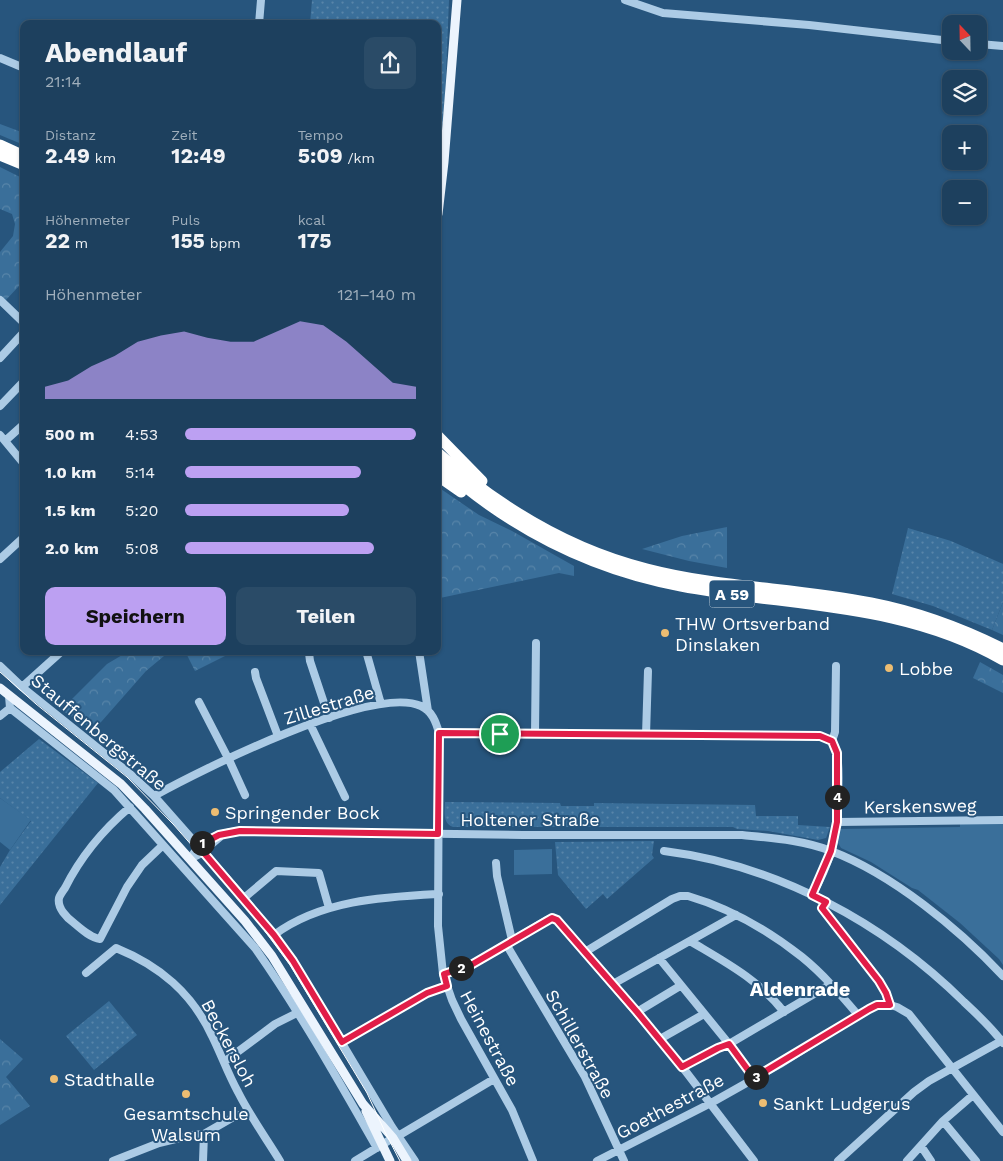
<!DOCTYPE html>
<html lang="de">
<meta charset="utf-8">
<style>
:root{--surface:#1d405e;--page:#2a4b67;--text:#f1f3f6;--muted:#a0afbc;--line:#3b5973;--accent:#bca0f2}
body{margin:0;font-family:"Work Sans",sans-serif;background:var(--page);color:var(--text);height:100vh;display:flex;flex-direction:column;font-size:19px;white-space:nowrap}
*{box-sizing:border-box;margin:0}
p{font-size:16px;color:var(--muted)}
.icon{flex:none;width:28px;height:28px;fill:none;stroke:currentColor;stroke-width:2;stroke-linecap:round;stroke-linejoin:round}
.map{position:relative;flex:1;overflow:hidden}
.sheet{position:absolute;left:20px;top:20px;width:421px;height:635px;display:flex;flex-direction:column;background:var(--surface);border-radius:10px;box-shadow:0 1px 4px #0004,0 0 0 1px var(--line)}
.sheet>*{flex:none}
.needle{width:32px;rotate:338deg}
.buttons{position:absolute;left:942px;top:15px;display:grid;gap:10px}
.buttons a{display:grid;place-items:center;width:45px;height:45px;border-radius:10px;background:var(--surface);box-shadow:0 1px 4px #0004,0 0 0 1px var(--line);font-size:25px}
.pin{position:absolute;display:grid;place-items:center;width:42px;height:42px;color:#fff;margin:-21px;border:2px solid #fff;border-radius:50%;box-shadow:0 1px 5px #0007}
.km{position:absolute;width:25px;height:25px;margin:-12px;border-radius:50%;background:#222;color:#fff;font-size:14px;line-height:25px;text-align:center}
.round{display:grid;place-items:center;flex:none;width:52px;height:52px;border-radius:10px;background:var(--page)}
.summary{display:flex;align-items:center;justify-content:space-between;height:85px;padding:0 25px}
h1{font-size:28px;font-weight:700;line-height:38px}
.stats{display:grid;grid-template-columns:repeat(3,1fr);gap:8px;height:85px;padding:5px 25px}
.stats div{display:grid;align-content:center}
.stats b{font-size:21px;font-weight:700}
.stats small{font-size:14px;font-weight:400}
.stats p{font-size:14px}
.chart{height:140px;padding:10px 25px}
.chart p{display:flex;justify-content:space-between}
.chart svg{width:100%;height:90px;margin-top:5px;fill:var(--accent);opacity:.7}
.action{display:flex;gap:10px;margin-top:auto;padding:10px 25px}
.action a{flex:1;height:58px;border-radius:10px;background:var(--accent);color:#111;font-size:20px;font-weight:700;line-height:58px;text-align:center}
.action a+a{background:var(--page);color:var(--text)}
ul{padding:0 25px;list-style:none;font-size:16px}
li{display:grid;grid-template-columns:80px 60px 1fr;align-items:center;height:38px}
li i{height:12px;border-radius:6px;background:var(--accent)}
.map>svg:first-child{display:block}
.green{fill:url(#green-dots)}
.forest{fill:url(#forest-crowns)}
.pitch{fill:#3a6f9a}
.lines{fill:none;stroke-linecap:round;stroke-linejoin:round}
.minor{stroke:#accbe5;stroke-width:8}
.major{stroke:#ecf4fd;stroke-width:9}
.highway{stroke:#fff;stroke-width:11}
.tram{stroke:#fff;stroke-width:1}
.route-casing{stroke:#fff;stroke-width:10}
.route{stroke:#e11d48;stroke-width:6}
.poi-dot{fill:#edbd72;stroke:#27557d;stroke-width:2}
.labels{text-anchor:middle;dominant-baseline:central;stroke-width:4;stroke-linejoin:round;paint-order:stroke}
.shield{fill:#27557d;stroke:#beccd8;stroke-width:1}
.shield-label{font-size:16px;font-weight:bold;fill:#fff}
.poi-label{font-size:18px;fill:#fff;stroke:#27557d;text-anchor:start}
.street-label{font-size:18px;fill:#fff;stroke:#27557d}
.quarter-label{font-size:20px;font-weight:bold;fill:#fff;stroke:#27557d}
</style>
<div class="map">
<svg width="1003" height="1161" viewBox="0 0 1003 1161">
<defs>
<pattern id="green-dots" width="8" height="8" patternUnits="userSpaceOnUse" patternTransform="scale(1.25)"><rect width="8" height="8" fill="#3a6f9a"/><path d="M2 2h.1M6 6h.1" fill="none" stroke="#5885a9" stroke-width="1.8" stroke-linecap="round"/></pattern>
<pattern id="forest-crowns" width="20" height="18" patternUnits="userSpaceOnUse" patternTransform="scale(1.25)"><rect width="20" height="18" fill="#3a6f9a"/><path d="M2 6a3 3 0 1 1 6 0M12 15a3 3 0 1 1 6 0" fill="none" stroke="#5885a9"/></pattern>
</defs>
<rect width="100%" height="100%" fill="#27557d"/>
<!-- green -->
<path class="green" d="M312,0H449L445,99L438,178V24H310Z
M908,528L951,541L1003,564V602L992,630L933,606L892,594Z
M39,739L98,783L0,905V867L10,850L31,821L0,798V772Z
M445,802L560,803L561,806H594V803L755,805L756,816H798V825L830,827L826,838L818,840L768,831L737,829L733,827H453C442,823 445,811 445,802Z
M654,841L652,855L654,858L607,899L603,894L586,909L558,875L555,842Z
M109,1001L137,1035L94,1070L66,1036Z"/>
<!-- forest -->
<path class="forest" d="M0,124L24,133V145L0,135Z
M0,167L24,179V290L19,286L5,301L0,297V252L13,236L15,224L12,214L0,209Z
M438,487L479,515L512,531L574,566V576L559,573L440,598L438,597Z
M727,527V568L689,561L642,549L682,536Z
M1003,602V635L992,630Z
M129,651H170L146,671L94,730L61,710L107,664Z
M185,651H235L195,671Z
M980,662L1003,675V693L973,678Z
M0,1039L23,1059L6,1077L30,1106L0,1125Z"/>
<!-- pitch -->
<path class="pitch" d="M0,798L31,820L10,850L0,842Z
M1003,823V965L999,959L960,923L918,890L912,888L871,862L841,848L837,841L839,829L960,827V824Z
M552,849V874L514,875V850Z"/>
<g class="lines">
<!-- minor -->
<path class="minor" d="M625,0L663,13L809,25L951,41
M259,24L261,0
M979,44L1003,46
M0,58L24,68
M0,300L24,323
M0,358L24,332
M0,406L24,381
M0,435L24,464
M5,441L24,424
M0,559L24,537
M366,651L381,704
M419,651L428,711
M309,653L310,661L329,718
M0,666L22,687L129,773L154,796L244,898L293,961L392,1127L415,1161
M255,672L256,678L278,736
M22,687L62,651
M9,696L10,708L114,790L255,948C300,1012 338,1080 377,1148
M199,702L230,762L245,795
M0,716L10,708
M310,724L345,797
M439,733L820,736C826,738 832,740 835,747C842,762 837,832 832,849C827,865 820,881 812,895
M535,734L536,643
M646,735L648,671
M832,741L835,732L836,666
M154,796C201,770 372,684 421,706C432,711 436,722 439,733L438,926L443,974L452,1000L461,1019L512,1110L533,1161
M130,807C104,829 80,858 65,888C63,891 60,895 59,898C57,908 67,918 74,923C81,929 91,938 100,939L127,887L142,865L163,845
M837,822L1003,820
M664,851C777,865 884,923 964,1002C978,1015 992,1028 1003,1043
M190,859C201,839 218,833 240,831L523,835H742C772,838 803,840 831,851C892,874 959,929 1003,976
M190,859L200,854L220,837
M496,863L497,876L512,940
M244,898L276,871L319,873L329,908
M826,902L822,908L879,981L886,993L890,1005
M274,935C321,900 383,897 439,894
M690,941C725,962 758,979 784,1012
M506,944L585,1077L624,1161
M585,952L672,899L680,896H688C729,908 769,931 802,957C823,974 841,995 858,1015
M659,958L729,1044L754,1079
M86,973L116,948C160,966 192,993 212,1036C221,1054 228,1074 238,1092C250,1116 266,1138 280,1161
M443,974L471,965L547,920L552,918L557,920L677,1060L754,1161
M613,984L736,915
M637,1012L680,986
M660,1039L704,1014
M342,1042L427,993L447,986
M224,1062L275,1024L297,1013
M682,1067L717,1048L729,1044L831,984
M943,1121L976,1161
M398,1136L494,1079
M921,1146L931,1161
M113,1161L159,1143L192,1135L204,1134L237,1115
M203,1161L204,1134
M355,1161L393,1138
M597,1161L711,1103L780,1064L858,1015L877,1005H890L897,1007L909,1014L1003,1132
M838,1161L914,1092L929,1081L1003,1040
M907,1161L943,1121L973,1095"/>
<!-- major -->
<path class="major" d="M438,214L444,162L457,0
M0,688L121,784L145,809L245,921L272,956L363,1104L393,1138L407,1161
M366,1111L390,1161"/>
<!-- highway -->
<path class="highway" d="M0,145L24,156
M0,155L24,165
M438,436L482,481
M438,453C499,507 567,549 647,569C720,588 797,588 871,603C917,612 961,628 1003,649
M438,464C507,526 589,569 681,586C790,607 903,602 1003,660
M438,476L461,492"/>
<!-- tram -->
<path class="tram" d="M0,672L36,704L127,777L173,824L253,915L290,965L367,1093L386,1134L400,1161"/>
</g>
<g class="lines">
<defs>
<path id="route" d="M439,733L820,736L832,741L837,753V822L831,851L812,895L826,902L822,908L879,981L886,993L890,1005H877L869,1009L754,1078L729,1044L718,1048L682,1067L637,1012L557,920L552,918L471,965L444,974L447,986L427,993L342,1042L293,961L274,935L198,846L219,835L240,831L438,834Z"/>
</defs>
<!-- route casing -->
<use href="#route" class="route-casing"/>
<!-- route -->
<use href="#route" class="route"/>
</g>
<!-- markers -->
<g class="poi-dot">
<circle cx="665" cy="633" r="5"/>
<circle cx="889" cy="668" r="5"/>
<circle cx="215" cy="812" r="5"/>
<circle cx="54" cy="1079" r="5"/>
<circle cx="186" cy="1094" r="5"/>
<circle cx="763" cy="1103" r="5"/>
</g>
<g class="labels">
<!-- shield labels -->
<rect class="shield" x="709.5" y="580.5" width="45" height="27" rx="4"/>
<g class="shield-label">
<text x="732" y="594">A 59</text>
</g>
<!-- poi labels -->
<g class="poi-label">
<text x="675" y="623">THW Ortsverband<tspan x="675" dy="21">Dinslaken</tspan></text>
<text x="899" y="668">Lobbe</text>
<text x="225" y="812">Springender Bock</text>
<text x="64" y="1079">Stadthalle</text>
<text x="773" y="1103">Sankt Ludgerus</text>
<text x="186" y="1113" text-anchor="middle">Gesamtschule<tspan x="186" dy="21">Walsum</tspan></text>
</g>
<!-- street labels -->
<g class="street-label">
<text transform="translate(329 705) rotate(-17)">Zillestraße</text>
<text transform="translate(99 732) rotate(40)">Stauffenbergstraße</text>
<text transform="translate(920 806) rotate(-1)">Kerskensweg</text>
<text x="530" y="819">Holtener Straße</text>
<text transform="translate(490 1038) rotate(62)">Heinestraße</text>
<text transform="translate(229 1043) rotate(62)">Beckersloh</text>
<text transform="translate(580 1044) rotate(61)">Schillerstraße</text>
<text transform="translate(670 1106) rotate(-28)">Goethestraße</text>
</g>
<!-- quarter labels -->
<g class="quarter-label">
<text x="800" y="989">Aldenrade</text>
</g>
</g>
</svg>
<div class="buttons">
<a><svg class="needle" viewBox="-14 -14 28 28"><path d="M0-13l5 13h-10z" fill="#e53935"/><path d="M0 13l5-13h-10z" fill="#a0afbc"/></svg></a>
<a><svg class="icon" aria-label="layers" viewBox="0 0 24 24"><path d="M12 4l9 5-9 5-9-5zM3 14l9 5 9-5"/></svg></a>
<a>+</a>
<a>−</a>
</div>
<div class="pin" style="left:500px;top:734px;background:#1e9e55"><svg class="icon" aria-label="arrive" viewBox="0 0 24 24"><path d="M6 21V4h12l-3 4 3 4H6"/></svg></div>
<b class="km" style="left:202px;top:843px">1</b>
<b class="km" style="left:461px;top:968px">2</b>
<b class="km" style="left:756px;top:1077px">3</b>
<b class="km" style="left:837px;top:797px">4</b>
<section class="sheet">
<div class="summary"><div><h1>Abendlauf</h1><p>21:14</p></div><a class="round"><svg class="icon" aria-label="share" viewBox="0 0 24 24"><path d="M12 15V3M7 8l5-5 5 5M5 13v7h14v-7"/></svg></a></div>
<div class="stats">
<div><p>Distanz</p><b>2.49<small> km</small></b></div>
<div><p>Zeit</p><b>12:49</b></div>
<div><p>Tempo</p><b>5:09<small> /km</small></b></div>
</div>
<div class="stats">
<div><p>Höhenmeter</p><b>22<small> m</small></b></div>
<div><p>Puls</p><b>155<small> bpm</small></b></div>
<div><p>kcal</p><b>175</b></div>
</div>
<div class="chart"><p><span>Höhenmeter</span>121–140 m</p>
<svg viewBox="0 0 160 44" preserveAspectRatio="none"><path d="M0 44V38L10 35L20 28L30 23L40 16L50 13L60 11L70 14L80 16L90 16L100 11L110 6L120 8L130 16L140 26L150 36L160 38V44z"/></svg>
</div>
<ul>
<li><b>500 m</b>4:53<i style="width:100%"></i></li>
<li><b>1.0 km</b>5:14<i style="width:76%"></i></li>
<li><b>1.5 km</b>5:20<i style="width:71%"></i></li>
<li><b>2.0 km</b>5:08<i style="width:82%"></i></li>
</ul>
<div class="action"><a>Speichern</a><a>Teilen</a></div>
</section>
</div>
